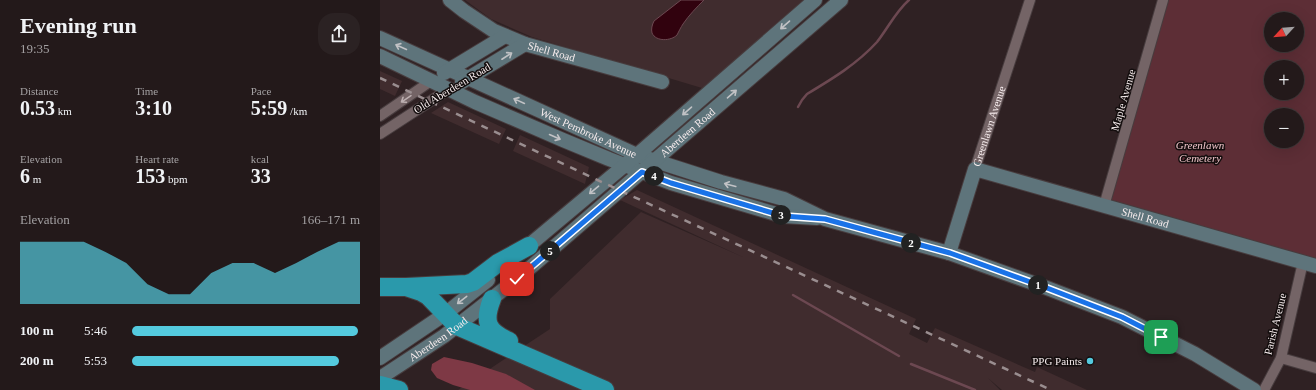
<!DOCTYPE html>
<meta charset="utf-8">
<style>
:root{--surface:#23191a;--page:#2b2223;--text:#f1f3f6;--muted:#a3a0a2;--line:#403839;--accent:#54cade}
body{margin:0;font-family:"Times New Roman",serif;background:var(--page);color:var(--text);height:100vh;display:flex;flex-direction:column;font-size:15px;white-space:nowrap}
*{box-sizing:border-box;margin:0}
p{font-size:13px;color:var(--muted)}
.icon{flex:none;width:22px;height:22px;fill:none;stroke:currentColor;stroke-width:2;stroke-linecap:round;stroke-linejoin:round}
.map{position:relative;flex:1;overflow:hidden}
.sheet{display:flex;flex-direction:column;background:var(--surface);width:380px}
.sheet>*{flex:none}
.needle{width:26px;rotate:244deg}
.fabs{position:absolute;left:884px;top:12px;display:grid;gap:8px}
.fabs a{display:grid;place-items:center;width:40px;height:40px;border-radius:50%;background:var(--surface);box-shadow:0 4px 16px #0002,0 0 0 1px var(--line);font-size:20px}
.pin{position:absolute;display:grid;place-items:center;width:34px;height:34px;color:#fff;margin:-17px;border-radius:8px;box-shadow:0 2px 6px #0006}
.km{position:absolute;width:20px;height:20px;margin:-10px;border-radius:50%;background:#222;color:#fff;font-size:11px;line-height:20px;text-align:center}
.round{display:grid;place-items:center;flex:none;width:42px;height:42px;border-radius:16px;background:var(--page)}
.summary{display:flex;align-items:center;justify-content:space-between;height:68px;padding:0 20px}
h1{font-size:22px;font-weight:700;line-height:30px}
.stats{display:grid;grid-template-columns:repeat(3,1fr);gap:6px;height:68px;padding:4px 20px}
.stats div{display:grid;align-content:center}
.stats b{font-size:20px;font-weight:700}
.stats small{font-size:11px;font-weight:400}
.stats p{font-size:11px}
.chart{height:112px;padding:8px 20px}
.chart p{display:flex;justify-content:space-between}
.chart svg{width:100%;height:72px;margin-top:4px;fill:var(--accent);opacity:.7}
ul{padding:0 20px;list-style:none;font-size:13px}
li{display:grid;grid-template-columns:64px 48px 1fr;align-items:center;height:30px}
li i{height:10px;border-radius:5px;background:var(--accent)}
main{display:flex;flex:1;min-height:0}
.map>svg:first-child{display:block}
.built{fill:#402c2e}
.green{fill:#5d2e36;fill-rule:evenodd}
.forest{fill:#7e3945}
.water{fill:#31020e;stroke:#6c4851}
.lines{fill:none;stroke-linecap:round;stroke-linejoin:round}
.stream{stroke:#6c4851;stroke-width:2.5}
.street-casing{stroke:#473c3e;stroke-width:12}
.secondary-casing{stroke:#473c3e;stroke-width:16}
.highway-casing{stroke:#473c3e;stroke-width:20}
.street{stroke:#746466;stroke-width:10}
.secondary{stroke:#5e747b;stroke-width:14}
.highway{stroke:#2a99ab;stroke-width:18}
.rail{stroke:#9a8e90;stroke-width:2.5;stroke-dasharray:7 7;stroke-linecap:butt}
.oneway{stroke:#c1c2c5}
.oneway2{stroke:#bcafb0}
.route-casing{stroke:#fff;stroke-width:8}
.route{stroke:#1a73e8;stroke-width:5}
.poi-dot{fill:#54cade;stroke:#130d0d;stroke-width:1.5}
.labels{text-anchor:middle;dominant-baseline:central;stroke-width:3;stroke-linejoin:round;paint-order:stroke}
.street-label{font-size:11px;fill:#f6eced;stroke:#130d0d}
.park-label{font-size:11px;font-style:italic;fill:#f2c6cb;stroke:#130d0d}
.poi-label{font-size:11px;fill:#f6eced;stroke:#130d0d;text-anchor:end}
</style>
<main>
<section class="sheet">
<div class="summary"><div><h1>Evening run</h1><p>19:35</p></div><a class="round"><svg class="icon" aria-label="share" viewBox="0 0 24 24"><path d="M12 15V3M7 8l5-5 5 5M5 13v7h14v-7"/></svg></a></div>
<div class="stats">
<div><p>Distance</p><b>0.53<small> km</small></b></div>
<div><p>Time</p><b>3:10</b></div>
<div><p>Pace</p><b>5:59<small> /km</small></b></div>
</div>
<div class="stats">
<div><p>Elevation</p><b>6<small> m</small></b></div>
<div><p>Heart rate</p><b>153<small> bpm</small></b></div>
<div><p>kcal</p><b>33</b></div>
</div>
<div class="chart"><p><span>Elevation</span>166–171 m</p>
<svg viewBox="0 0 160 44" preserveAspectRatio="none"><path d="M0 44V6L10 6L20 6L30 6L40 12L50 19L60 32L70 38L80 38L90 25L100 19L110 19L120 25L130 19L140 12L150 6L160 6V44z"/></svg>
</div>
<ul>
<li><b>100 m</b>5:46<i style="width:99%"></i></li>
<li><b>200 m</b>5:53<i style="width:91%"></i></li>
</ul>
</section>
<div class="map">
<svg width="936" height="390" viewBox="0 0 936 390">
<rect width="100%" height="100%" fill="#2f2123"/>
<!-- built -->
<path class="built" d="M85,0H428L322,88L152,37L111,19Z
M0,71L22,81L15,96L0,89Z
M68,102L126,129L119,144L51,113Z
M140,135L209,167L205,184L133,151Z
M257,190L536,319L529,334L547,343L555,328L655,372L657,367L707,390H622L608,378L620,390H78L170,329V299L261,212L365,258L240,200Z"/>
<!-- green -->
<path class="green" d="M788,0H936V259L730,202ZM891,19H917V45H891ZM891,67H917V93H891ZM891,115H917V141H891Z"/>
<!-- forest -->
<path class="forest" d="M64,357L92,363L126,374L155,390H90L73,385L57,378L51,370L52,364Z"/>
<!-- water -->
<path class="water" d="M301,0H324C317,7 309,15 303,24C301,27 299,31 297,35C291,41 276,42 272,33C271,29 272,25 274,21Z"/>
<g class="lines">
<!-- stream -->
<path class="stream" d="M418,107L422,100L427,94C452,79 477,64 497,42C508,28 516,11 529,0
M413,295L519,356
M531,364L595,390"/>
<defs>
<g id="street">
<path d="M0,116L51,81"/>
<path d="M0,134L69,89"/>
<path id="s1" d="M595,169L650,0"/>
<path d="M724,206L783,0"/>
<path d="M901,358L936,368"/>
<path d="M884,390L901,358L923,262"/>
</g>
<g id="secondary">
<path id="s2" d="M70,0L84,11L114,31L145,44L282,82"/>
<path id="s3" d="M0,38L257,155L341,182L404,199L445,219L569,253L667,288L742,317L815,354L874,390"/>
<path d="M0,56L95,102L183,140L229,159L291,183L403,216L437,218"/>
<path d="M64,73L125,36"/>
<path d="M82,82L145,44"/>
<path d="M141,252L257,155L435,0"/>
<path id="s4" d="M569,253L595,169L936,266"/>
<path d="M0,358L65,314L108,280"/>
<path id="s5" d="M0,378L64,336L137,279L461,0"/>
</g>
<path id="highway" d="M0,287H26L87,284L93,282L118,263L149,246
M26,287L41,292L48,296L77,326L225,390
M112,299C103,322 107,331 129,341
M0,385L19,390"/>
</defs>
<!-- street casing -->
<use href="#street" class="street-casing"/>
<!-- secondary casing -->
<use href="#secondary" class="secondary-casing"/>
<!-- highway casing -->
<use href="#highway" class="highway-casing"/>
<!-- street -->
<use href="#street" class="street"/>
<!-- secondary -->
<use href="#secondary" class="secondary"/>
<!-- highway -->
<use href="#highway" class="highway"/>
<!-- rail -->
<path class="rail" d="M0,78L241,191L389,259L671,390"/>
</g>
<!-- one-way arrows -->
<defs><path id="oneway-shaft" d="M-6 0H5M1.5-3L5.5 0L1.5 3" fill="none" stroke-width="1.6" stroke-linecap="round" stroke-linejoin="round"/></defs>
<g class="oneway">
<use href="#oneway-shaft" transform="translate(405 25) rotate(139)"/>
<use href="#oneway-shaft" transform="translate(21 47) rotate(-156)"/>
<use href="#oneway-shaft" transform="translate(127 56) rotate(-33)"/>
<use href="#oneway-shaft" transform="translate(352 94) rotate(-41)"/>
<use href="#oneway-shaft" transform="translate(139 101) rotate(-155)"/>
<use href="#oneway-shaft" transform="translate(307 111) rotate(139)"/>
<use href="#oneway-shaft" transform="translate(175 137) rotate(24)"/>
<use href="#oneway-shaft" transform="translate(350 185) rotate(-165)"/>
<use href="#oneway-shaft" transform="translate(214 190) rotate(140)"/>
<use href="#oneway-shaft" transform="translate(82 300) rotate(142)"/>
</g>
<use class="oneway2" href="#oneway-shaft" transform="translate(26 99) rotate(146)"/>
<g class="lines">
<defs>
<path id="route" d="M137,279L262,172L291,183L403,216L445,219L570,253L667,288L742,317L781,337"/>
</defs>
<!-- route casing -->
<use href="#route" class="route-casing"/>
<!-- route -->
<use href="#route" class="route"/>
</g>
<!-- markers -->
<circle class="poi-dot" cx="710" cy="361" r="4"/>
<g class="labels">
<!-- street labels -->
<g class="street-label">
<text stroke="none"><textPath href="#s2" startOffset="115">Shell Road</textPath></text>
<text transform="translate(72 88) rotate(-31)">Old Aberdeen Road</text>
<text transform="translate(743 100) rotate(-74)">Maple Avenue</text>
<text stroke="none"><textPath href="#s1" startOffset="45">Greenlawn Avenue</textPath></text>
<text stroke="none"><textPath href="#s5" startOffset="394">Aberdeen Road</textPath></text>
<text stroke="none"><textPath href="#s3" startOffset="229">West Pembroke Avenue</textPath></text>
<text stroke="none"><textPath href="#s4" startOffset="265">Shell Road</textPath></text>
<text transform="translate(895 324) rotate(-76)">Parish Avenue</text>
<text stroke="none"><textPath href="#s5" startOffset="70">Aberdeen Road</textPath></text>
</g>
<!-- park labels -->
<g class="park-label">
<text x="820" y="145">Greenlawn<tspan x="820" dy="13">Cemetery</tspan></text>
</g>
<!-- poi labels -->
<g class="poi-label">
<text x="702" y="361">PPG Paints</text>
</g>
</g>
</svg>
<div class="fabs">
<a><svg class="needle" viewBox="-14 -14 28 28"><path d="M0-13l5 13h-10z" fill="#e53935"/><path d="M0 13l5-13h-10z" fill="#a3a0a2"/></svg></a>
<a>+</a>
<a>−</a>
</div>
<div class="pin" style="left:781px;top:337px;background:#1e9e55"><svg class="icon" aria-label="arrive" viewBox="0 0 24 24"><path d="M6 21V4h12l-3 4 3 4H6"/></svg></div>
<div class="pin" style="left:137px;top:279px;background:#d93025"><svg class="icon" aria-label="check" viewBox="0 0 24 24"><path d="M5 12l5 5 9-10"/></svg></div>
<b class="km" style="left:658px;top:285px">1</b>
<b class="km" style="left:531px;top:243px">2</b>
<b class="km" style="left:401px;top:215px">3</b>
<b class="km" style="left:274px;top:176px">4</b>
<b class="km" style="left:170px;top:251px">5</b>
</div>
</main>
